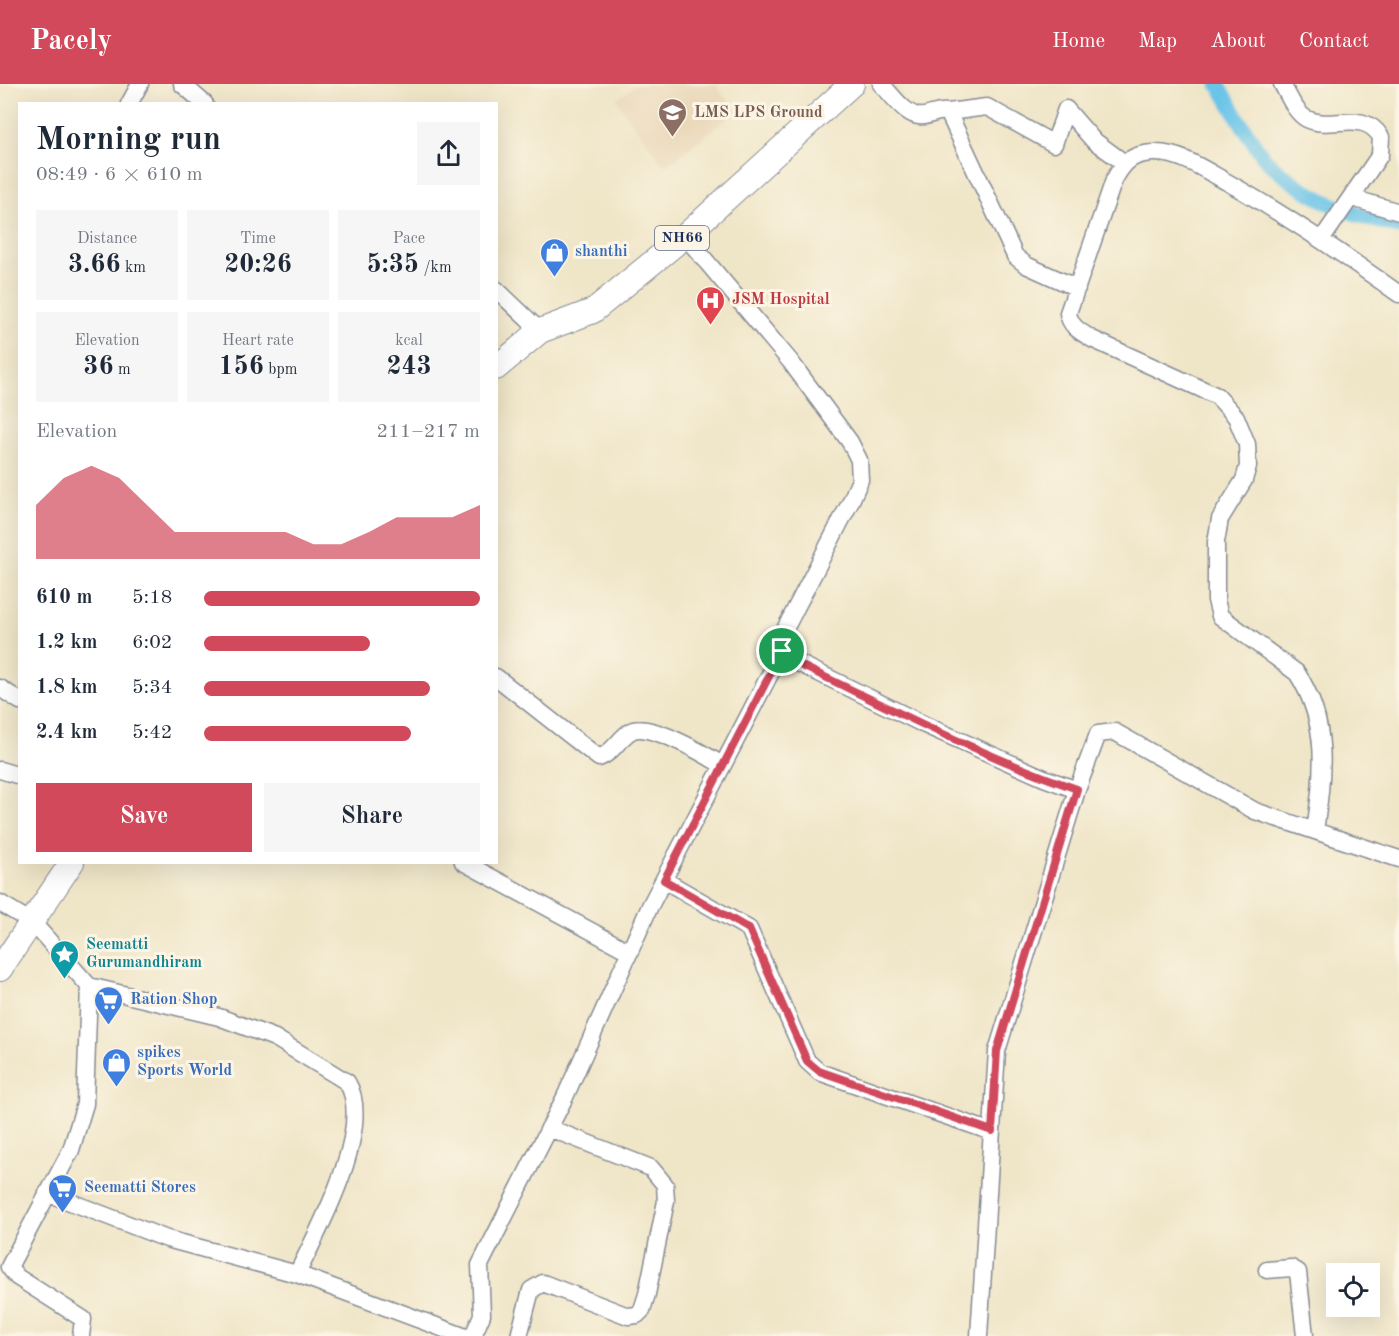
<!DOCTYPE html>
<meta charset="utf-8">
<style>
:root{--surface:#fff;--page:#f6f6f7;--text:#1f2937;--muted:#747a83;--accent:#d1495b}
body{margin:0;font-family:"Old Standard TT",serif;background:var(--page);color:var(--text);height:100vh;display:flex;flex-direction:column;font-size:22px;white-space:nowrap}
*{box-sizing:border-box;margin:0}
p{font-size:20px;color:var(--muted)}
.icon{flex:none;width:33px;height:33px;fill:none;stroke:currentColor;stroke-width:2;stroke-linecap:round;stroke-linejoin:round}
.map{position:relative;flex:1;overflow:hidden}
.details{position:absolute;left:18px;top:18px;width:480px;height:762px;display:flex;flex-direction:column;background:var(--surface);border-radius:0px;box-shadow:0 6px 24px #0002}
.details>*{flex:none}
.controls{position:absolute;left:1326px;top:1179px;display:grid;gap:12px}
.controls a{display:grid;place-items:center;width:54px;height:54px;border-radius:0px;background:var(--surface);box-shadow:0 6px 24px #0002;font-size:30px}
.pin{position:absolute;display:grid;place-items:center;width:51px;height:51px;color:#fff;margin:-26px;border:3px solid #fff;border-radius:50%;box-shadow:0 2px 6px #0007}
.round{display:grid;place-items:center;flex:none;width:63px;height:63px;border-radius:0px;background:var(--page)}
.overview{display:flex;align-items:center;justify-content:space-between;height:102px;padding:0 18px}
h1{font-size:33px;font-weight:600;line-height:45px}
.figures{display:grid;grid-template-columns:repeat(3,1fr);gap:9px;height:102px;padding:6px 18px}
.figures div{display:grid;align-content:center;border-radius:0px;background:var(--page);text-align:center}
.figures b{font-size:26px;font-weight:600}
.figures small{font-size:16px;font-weight:400}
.figures p{font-size:16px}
.chart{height:168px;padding:12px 18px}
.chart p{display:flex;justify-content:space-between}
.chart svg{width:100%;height:108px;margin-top:6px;fill:var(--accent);opacity:.7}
.button{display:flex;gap:12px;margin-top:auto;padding:12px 18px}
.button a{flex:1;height:69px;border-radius:0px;background:var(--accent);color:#fff;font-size:24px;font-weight:600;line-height:69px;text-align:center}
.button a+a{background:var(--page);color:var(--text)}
ul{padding:0 18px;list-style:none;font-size:20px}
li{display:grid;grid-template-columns:96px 72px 1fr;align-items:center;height:45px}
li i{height:15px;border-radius:8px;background:var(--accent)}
header{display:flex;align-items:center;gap:36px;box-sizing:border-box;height:84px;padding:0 30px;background:var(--accent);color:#fff}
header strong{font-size:28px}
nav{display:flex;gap:33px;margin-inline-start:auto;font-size:21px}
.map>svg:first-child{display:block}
.built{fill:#ead8ba}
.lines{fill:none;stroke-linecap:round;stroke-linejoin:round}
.canal{stroke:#6ac4e8;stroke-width:15}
.minor-casing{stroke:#858a92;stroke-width:19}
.highway-casing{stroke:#858a92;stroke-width:26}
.minor{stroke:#fff;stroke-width:16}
.highway{stroke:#fff;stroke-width:24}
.route-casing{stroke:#fff;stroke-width:12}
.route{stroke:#d1495b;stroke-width:8}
.labels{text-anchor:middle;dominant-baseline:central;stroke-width:6;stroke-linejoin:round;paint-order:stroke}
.shield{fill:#fcf5e5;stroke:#5e6a86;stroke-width:1.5}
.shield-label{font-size:15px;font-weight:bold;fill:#1b2f5e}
.education-label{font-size:16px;font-weight:bold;fill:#785e54;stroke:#fcf5e5;text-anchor:start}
.shop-label{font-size:16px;font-weight:bold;fill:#366cbe;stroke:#fcf5e5;text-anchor:start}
.health-label{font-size:16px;font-weight:bold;fill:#be3a42;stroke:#fcf5e5;text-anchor:start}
.culture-label{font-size:16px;font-weight:bold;fill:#0d838f;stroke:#fcf5e5;text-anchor:start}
</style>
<header>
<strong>Pacely</strong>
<nav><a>Home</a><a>Map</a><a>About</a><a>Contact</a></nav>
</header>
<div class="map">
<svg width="1399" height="1252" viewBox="0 0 1399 1252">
<rect width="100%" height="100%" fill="#fcf5e5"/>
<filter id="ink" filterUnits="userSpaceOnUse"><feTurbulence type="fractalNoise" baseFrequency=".0167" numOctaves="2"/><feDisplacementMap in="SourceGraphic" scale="12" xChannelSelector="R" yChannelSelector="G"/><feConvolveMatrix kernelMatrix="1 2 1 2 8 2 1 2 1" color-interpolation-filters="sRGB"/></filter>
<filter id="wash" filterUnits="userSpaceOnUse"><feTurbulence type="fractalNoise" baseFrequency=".008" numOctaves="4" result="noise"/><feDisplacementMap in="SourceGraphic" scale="24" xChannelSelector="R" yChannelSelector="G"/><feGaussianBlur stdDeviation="1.35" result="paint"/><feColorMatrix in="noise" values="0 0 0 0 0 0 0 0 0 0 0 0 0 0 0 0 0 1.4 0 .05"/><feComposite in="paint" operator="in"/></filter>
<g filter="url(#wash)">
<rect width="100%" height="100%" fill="#efe5c7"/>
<!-- built -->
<path class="built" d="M637,0H715L736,28L665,82L616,16Z"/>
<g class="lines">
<!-- canal -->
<path class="canal" d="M1218,0C1230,19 1254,64 1268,78C1305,113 1351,131 1399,143"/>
</g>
</g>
<g filter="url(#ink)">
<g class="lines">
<defs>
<path id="minor" d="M182,0L205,20
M881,0C892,10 907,35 924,32C932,31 938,26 948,28L1015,172L1026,181L1077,204
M1282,0C1288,10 1295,29 1307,35C1332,47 1363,24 1381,53L1380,71L1322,155
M129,20L140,0
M948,28L987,23L1054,60L1066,25L1093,56L1123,78
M1352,114L1399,128
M685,152L790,277L850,358L859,376L860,396L850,419L782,551V567L786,573L925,641L1044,694L1077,706L1098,650L1115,648L1255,727L1399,775
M496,205L540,247
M496,593L599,674C613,669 619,654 631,647C648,637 706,671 722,681
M0,604L20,617
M0,686L20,692
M1315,747C1323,690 1330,640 1297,589L1220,532L1216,516V458L1220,435L1244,396L1248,382L1247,360L1236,333L1217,312L1092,255C1081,248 1070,243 1068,229L1114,96C1124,77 1133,69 1156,69C1181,69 1205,86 1227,98C1287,132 1343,170 1399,210
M463,778L630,868
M664,796L749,845L807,977L819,988L992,1048
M0,819L33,839L89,902L85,1020L71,1066L9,1183L17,1193L83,1235L81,1252
M89,902L219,933L275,954L347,998C375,1043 318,1147 297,1190
M47,1109L167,1155L297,1190L463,1252
M1267,1186L1291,1184L1298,1188L1305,1252
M473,1252L482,1231L480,1181L565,1013L650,822L782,567
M519,1252L531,1206L543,1199L628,1232L637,1231L642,1226L647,1210L666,1117L665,1101L651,1084L549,1044
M979,1252L997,967L1077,706"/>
<path id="highway" d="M496,284L540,247L593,227L685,152L852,0
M0,885L72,778"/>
</defs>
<!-- minor casing -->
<use href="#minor" class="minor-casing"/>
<!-- highway casing -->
<use href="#highway" class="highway-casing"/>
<!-- minor -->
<use href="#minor" class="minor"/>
<!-- highway -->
<use href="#highway" class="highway"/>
</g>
</g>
<g class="lines" filter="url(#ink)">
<defs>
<path id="route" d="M782,567L798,580C890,624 981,672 1077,705L997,967L992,1047L819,987L807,977L749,845L664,796Z"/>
</defs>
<!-- route casing -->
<use href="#route" class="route-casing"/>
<!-- route -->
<use href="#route" class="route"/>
</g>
<!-- icons -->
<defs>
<symbol id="school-pin" viewBox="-11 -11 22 30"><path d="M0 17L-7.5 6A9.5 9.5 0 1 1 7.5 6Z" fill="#8d6e63" stroke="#fcf5e5"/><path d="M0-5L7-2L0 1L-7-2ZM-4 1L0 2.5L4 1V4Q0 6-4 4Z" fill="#fff"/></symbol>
<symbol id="shop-pin" viewBox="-11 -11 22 30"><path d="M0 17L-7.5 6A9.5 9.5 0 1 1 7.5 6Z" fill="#3f7fe0" stroke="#fcf5e5"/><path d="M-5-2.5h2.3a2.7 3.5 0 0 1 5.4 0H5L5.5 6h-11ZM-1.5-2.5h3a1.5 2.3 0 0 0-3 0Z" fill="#fff"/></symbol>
<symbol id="hospital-pin" viewBox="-11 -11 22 30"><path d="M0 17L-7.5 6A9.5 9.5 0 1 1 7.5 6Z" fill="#e0444e" stroke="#fcf5e5"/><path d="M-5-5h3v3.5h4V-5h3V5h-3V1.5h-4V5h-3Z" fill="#fff"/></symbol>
<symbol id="sight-pin" viewBox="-11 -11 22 30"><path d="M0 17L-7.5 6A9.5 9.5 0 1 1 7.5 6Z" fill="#0f9aa8" stroke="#fcf5e5"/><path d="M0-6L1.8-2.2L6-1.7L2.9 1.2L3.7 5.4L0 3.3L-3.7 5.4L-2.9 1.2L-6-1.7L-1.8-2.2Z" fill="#fff"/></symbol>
<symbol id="supermarket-pin" viewBox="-11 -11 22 30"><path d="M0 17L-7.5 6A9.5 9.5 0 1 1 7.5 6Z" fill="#3f7fe0" stroke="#fcf5e5"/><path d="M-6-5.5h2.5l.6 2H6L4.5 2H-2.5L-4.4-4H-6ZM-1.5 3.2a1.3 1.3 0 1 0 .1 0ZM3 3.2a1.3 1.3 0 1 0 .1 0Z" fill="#fff"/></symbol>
</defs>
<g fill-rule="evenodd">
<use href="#school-pin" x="656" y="12" width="33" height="45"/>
<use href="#shop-pin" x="538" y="152" width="33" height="45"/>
<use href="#hospital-pin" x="694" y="200" width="33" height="45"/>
<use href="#sight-pin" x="48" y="854" width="33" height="45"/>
<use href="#supermarket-pin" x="92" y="900" width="33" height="45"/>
<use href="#shop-pin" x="100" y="962" width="33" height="45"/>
<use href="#supermarket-pin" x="46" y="1088" width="33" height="45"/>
</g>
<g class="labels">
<!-- shield labels -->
<rect class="shield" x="655" y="142" width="54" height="24" rx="4.5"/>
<g class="shield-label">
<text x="682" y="154">NH66</text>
</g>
<!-- education labels -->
<g class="education-label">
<text x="694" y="29">LMS LPS Ground</text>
</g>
<!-- shop labels -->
<g class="shop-label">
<text x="575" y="168">shanthi</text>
<text x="130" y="916">Ration Shop</text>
<text x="137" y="969">spikes<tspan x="137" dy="18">Sports World</tspan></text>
<text x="84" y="1104">Seematti Stores</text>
</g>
<!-- health labels -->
<g class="health-label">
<text x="732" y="216">JSM Hospital</text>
</g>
<!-- culture labels -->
<g class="culture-label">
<text x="86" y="861">Seematti<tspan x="86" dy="18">Gurumandhiram</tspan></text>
</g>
</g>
</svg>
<div class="controls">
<a><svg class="icon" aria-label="locate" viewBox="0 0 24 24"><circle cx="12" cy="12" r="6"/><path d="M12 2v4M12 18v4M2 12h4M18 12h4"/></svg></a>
</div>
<div class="pin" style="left:782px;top:567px;background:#1e9e55"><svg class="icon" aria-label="arrive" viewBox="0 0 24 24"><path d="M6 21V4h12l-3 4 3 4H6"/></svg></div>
<section class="details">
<div class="overview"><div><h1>Morning run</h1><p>08:49 · 6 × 610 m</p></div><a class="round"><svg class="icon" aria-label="share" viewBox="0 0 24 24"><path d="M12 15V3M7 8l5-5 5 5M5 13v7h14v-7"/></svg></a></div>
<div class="figures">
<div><p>Distance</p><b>3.66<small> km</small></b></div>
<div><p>Time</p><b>20:26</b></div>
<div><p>Pace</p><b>5:35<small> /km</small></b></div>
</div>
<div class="figures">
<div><p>Elevation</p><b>36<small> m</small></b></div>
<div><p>Heart rate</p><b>156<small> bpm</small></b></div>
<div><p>kcal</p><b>243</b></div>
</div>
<div class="chart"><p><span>Elevation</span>211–217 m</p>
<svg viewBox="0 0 160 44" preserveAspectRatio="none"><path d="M0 44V22L10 11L20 6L30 11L40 22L50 33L60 33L70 33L80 33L90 33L100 38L110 38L120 33L130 27L140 27L150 27L160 22V44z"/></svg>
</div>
<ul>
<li><b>610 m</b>5:18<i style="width:100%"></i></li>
<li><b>1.2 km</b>6:02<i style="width:60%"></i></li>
<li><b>1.8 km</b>5:34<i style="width:82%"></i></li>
<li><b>2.4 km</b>5:42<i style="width:75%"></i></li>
</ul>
<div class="button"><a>Save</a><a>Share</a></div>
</section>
</div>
